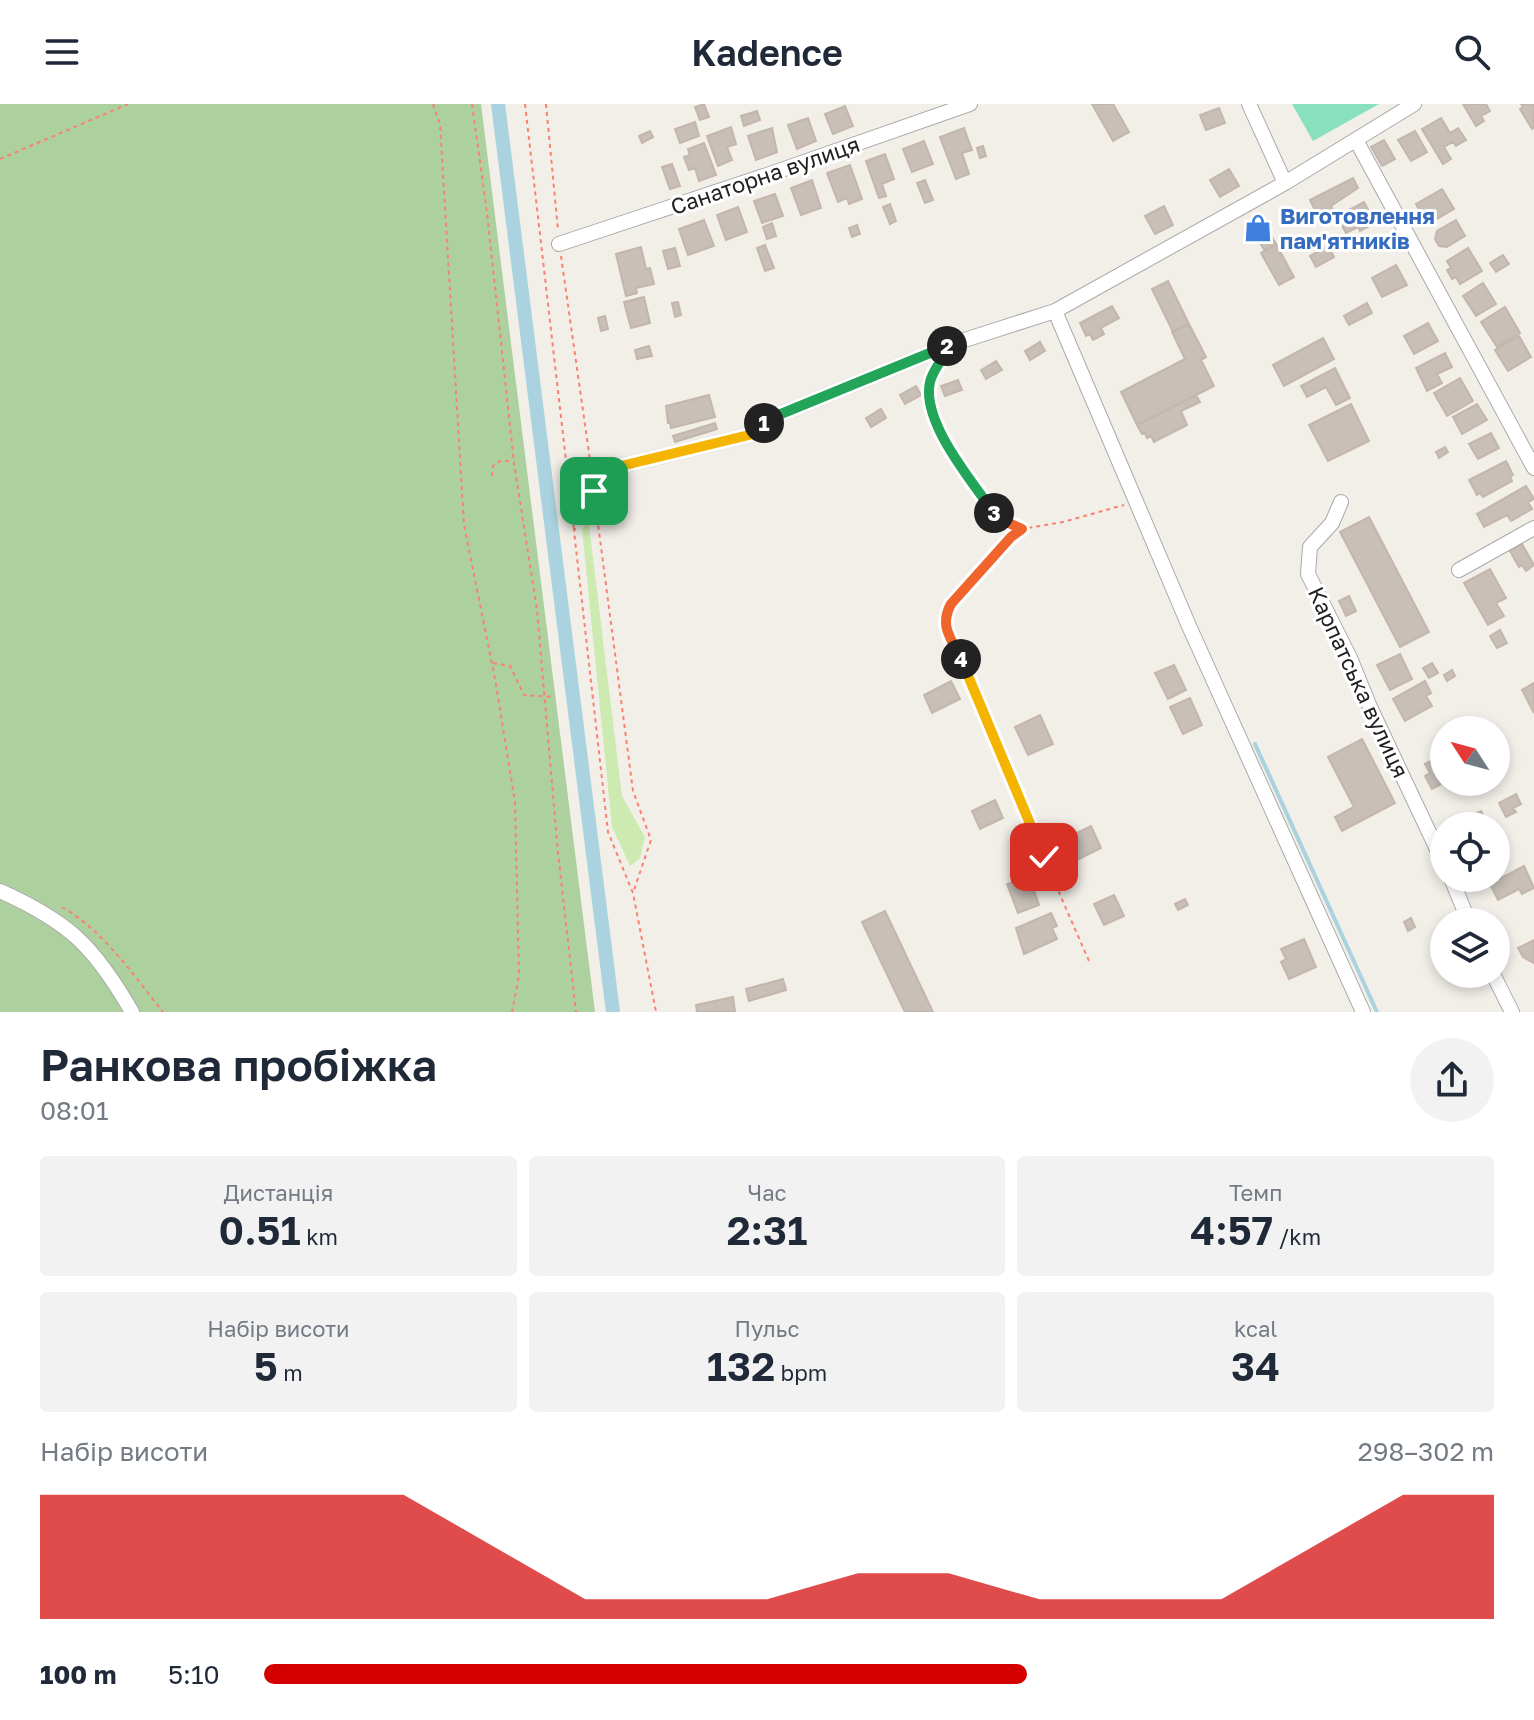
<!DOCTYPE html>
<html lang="uk">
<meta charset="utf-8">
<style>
:root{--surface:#fff;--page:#f2f2f3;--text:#1f2937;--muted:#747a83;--accent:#d40000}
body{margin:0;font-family:"Golos Text",sans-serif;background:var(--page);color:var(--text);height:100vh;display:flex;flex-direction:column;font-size:30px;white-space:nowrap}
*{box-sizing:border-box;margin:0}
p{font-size:26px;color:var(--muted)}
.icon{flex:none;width:44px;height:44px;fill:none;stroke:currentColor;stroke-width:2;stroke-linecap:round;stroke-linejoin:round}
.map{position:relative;height:908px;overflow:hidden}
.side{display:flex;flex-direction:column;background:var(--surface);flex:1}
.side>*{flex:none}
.needle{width:52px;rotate:306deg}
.buttons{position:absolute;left:1430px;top:612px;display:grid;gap:16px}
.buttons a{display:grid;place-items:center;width:80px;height:80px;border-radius:50%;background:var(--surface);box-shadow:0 4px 12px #0003;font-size:40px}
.pin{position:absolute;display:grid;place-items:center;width:68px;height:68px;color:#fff;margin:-34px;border-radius:16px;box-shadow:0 4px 12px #0006}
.km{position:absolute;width:40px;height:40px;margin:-20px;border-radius:50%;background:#222;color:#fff;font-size:22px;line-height:40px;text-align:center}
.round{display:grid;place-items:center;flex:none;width:84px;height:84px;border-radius:42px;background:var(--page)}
.overview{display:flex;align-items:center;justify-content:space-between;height:136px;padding:0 40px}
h1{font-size:44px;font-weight:600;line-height:60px}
.figures{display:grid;grid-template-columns:repeat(3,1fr);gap:12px;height:136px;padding:8px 40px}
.figures div{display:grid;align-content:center;border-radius:8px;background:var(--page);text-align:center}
.figures b{font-size:40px;font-weight:600}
.figures small{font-size:22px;font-weight:400}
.figures p{font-size:22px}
.chart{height:224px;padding:16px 40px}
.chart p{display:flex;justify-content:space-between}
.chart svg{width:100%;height:144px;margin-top:8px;fill:var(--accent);opacity:.7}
ul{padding:0 40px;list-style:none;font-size:26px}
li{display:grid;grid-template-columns:128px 96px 1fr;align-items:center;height:60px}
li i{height:20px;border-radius:10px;background:var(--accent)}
header{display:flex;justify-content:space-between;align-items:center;height:104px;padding:0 40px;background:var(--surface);font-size:36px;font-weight:600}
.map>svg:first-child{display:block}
.grass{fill:#cdebb0}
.forest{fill:#add19e}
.pitch{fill:#88e0be}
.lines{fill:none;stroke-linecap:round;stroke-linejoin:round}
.stream{stroke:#aad3df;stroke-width:4}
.canal{stroke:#aad3df;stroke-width:14}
.building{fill:#c7bfb8;stroke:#c4b6ab;stroke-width:2}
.minor-casing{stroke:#a9a9a9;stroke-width:16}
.path{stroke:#fa8072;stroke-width:2;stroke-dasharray:4 4;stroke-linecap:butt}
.minor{stroke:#fff;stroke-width:14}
.split-1-casing{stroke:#fff;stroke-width:16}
.split-2-casing{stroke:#fff;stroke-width:16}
.split-3-casing{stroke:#fff;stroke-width:16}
.split-4-casing{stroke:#fff;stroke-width:16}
.split-5-casing{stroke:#fff;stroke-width:16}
.split-1{stroke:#f5b400;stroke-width:10}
.split-2{stroke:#22a559;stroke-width:10}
.split-3{stroke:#22a559;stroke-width:10}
.split-4{stroke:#f0652b;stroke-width:10}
.split-5{stroke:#f5b400;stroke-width:10}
.labels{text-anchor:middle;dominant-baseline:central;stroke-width:6;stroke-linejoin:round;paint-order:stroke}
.street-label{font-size:22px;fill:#222;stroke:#fff}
.shop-label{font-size:22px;font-weight:bold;fill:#366cbe;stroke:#fff;text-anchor:start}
</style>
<header><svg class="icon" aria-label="menu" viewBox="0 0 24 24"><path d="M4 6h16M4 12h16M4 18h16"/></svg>Kadence<svg class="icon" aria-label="search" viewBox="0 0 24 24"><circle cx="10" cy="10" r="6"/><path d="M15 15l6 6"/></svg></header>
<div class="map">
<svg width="1534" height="908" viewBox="0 0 1534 908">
<rect width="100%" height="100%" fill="#f2efe9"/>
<!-- grass -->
<path class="grass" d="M588,413L622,692L645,733L640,754L630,762L612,723L582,425Z"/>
<!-- forest -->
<path class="forest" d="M0,0H481L595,908H0Z"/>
<!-- pitch -->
<path class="pitch" d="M1292,0H1379L1313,37Z"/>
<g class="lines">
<!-- stream -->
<path class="stream" d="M1255,640L1377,908"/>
<!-- canal -->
<path class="canal" d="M498,0L613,908"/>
</g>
<!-- building -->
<path class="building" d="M704,0L709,13L700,16L695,3Z
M1092,0H1113L1129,28L1113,37Z
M1463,0H1486L1490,7L1481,12L1484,17L1476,22Z
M1521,0H1534V24L1532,25L1520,5L1523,3Z
M845,2L853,22L833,30L825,10Z
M1219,4L1225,19L1206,26L1200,11Z
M757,7L760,16L744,22L741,12Z
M808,14L816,37L797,45L788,21Z
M1441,14L1450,29L1458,24L1466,36L1456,42L1453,38L1444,43L1451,55L1443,60L1422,25Z
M695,18L699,32L680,39L675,25Z
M731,23L736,40L727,43L732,56L718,62L707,32Z
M772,24L777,48L756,56L748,32Z
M964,24L972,46L962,49L969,70L956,75L940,33Z
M650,27L653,33L642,39L639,32Z
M1415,27L1427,48L1411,57L1398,36Z
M1384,36L1395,55L1382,62L1371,43Z
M924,37L933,60L912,68L903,45Z
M704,39L716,71L699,77L695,64L689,66L684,53L690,51L688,45Z
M983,42L986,52L980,54L977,44Z
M885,50L894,75L882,80L886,92L879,94L866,57Z
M672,60L680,82L670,85L662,63Z
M850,61L862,95L849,100L847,94L838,98L827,69Z
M1229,65L1239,82L1220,93L1210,76Z
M1353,74L1358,84L1331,102L1333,106L1319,114L1310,96Z
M812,76L821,104L801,111L791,84Z
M925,76L933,96L925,99L917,79Z
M1442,85L1454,105L1435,116L1433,112L1425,116L1416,100Z
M775,90L783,112L762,119L754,97Z
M1364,98L1375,119L1360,127L1358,123L1346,129L1339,116L1344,113L1343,109Z
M890,100L896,117L890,120L883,103Z
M1164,102L1173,121L1155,130L1145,112Z
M738,103L747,128L726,136L717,111Z
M1260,112L1276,140L1265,147L1248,119Z
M704,116L714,142L688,151L679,125Z
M1456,116L1465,132L1447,143L1439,142L1435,135L1437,127Z
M772,119L776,132L767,135L763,123Z
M857,121L860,130L852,133L849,124Z
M1276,140L1294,173L1279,181L1261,149Z
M765,141L774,164L765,167L757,144Z
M1328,142L1334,153L1316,163L1310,152Z
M641,143L646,165L650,164L654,180L636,184L637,189L626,192L616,150Z
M675,144L680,162L668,165L663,147Z
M1468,144L1482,167L1460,180L1456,173L1452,175L1447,166L1451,164L1447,157Z
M1503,151L1509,160L1496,168L1490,159Z
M1396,161L1407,181L1382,193L1372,174Z
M1168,177L1189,220L1173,228L1152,185Z
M1483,179L1496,200L1476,212L1463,192Z
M644,193L650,219L631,224L624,198Z
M678,198L681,211L675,213L672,199Z
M1367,199L1372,209L1349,221L1344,212Z
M1112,202L1119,214L1101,224L1104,230L1093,236L1090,230L1086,232L1080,219Z
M1505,203L1520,229L1497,243L1481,218Z
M605,212L608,225L601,227L598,214Z
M1428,219L1438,237L1414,250L1404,232Z
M1189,220L1206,253L1201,256L1214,282L1137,321L1121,288L1185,255L1172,228Z
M1519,232L1531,253L1508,267L1495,246Z
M1323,234L1334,255L1284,282L1273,261Z
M1040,238L1045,247L1030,256L1025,247Z
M649,242L652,252L637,255L635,246Z
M1445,249L1452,263L1437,270L1442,279L1427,287L1416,264Z
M996,257L1002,266L986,275L981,266Z
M1335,264L1350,294L1336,301L1326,283L1307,293L1301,282Z
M1460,274L1473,297L1447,312L1434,289Z
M958,276L962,286L945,292L941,282Z
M916,282L921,291L905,300L900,291Z
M709,291L715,313L671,324L670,319H668L666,302Z
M1196,291L1200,298L1181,307L1187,321L1154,338L1151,332L1147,334L1145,329L1142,330L1137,321Z
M1351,300L1369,337L1328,357L1309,321Z
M1477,300L1487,316L1462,330L1453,313Z
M881,305L886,314L871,323L866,314Z
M715,319L717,325L675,338L673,332Z
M1491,329L1499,344L1478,355L1469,340Z
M1445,343L1448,348L1439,354L1436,348Z
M1506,357L1513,371L1510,373L1512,377L1483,393L1480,389L1477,391L1469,376Z
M1526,382L1534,395L1528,398L1532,405L1511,417L1507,411L1484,423L1477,410Z
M1369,413L1429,528L1400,543L1340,428Z
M1522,440L1534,461L1526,467L1522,461L1519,463L1510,447Z
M1490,465L1506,494L1496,499L1504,512L1488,521L1464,479Z
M1349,492L1356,507L1346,512L1339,497Z
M1500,526L1507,539L1497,544L1490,532Z
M1400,550L1412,575L1390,586L1377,561Z
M1432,559L1438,569L1429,574L1423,564Z
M1174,561L1186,586L1168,595L1155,569Z
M1452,566L1455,572L1447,577L1444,571Z
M951,577L960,595L932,609L924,591Z
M1425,577L1431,589L1426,592L1432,602L1405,617L1393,595Z
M1534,579V609L1522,586Z
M1190,594L1202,621L1183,630L1170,603Z
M1040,611L1053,640L1028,651L1015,623Z
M1362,635L1395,699L1342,727L1335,713L1354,703L1328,653Z
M1444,650L1445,678L1432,685L1425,672L1430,669L1425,660Z
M1516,690L1521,700L1513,704L1516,708L1506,713L1499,699Z
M995,696L1003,714L980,725L972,707Z
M1481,707L1488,722H1459L1457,718Z
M1091,722L1101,744L1077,756L1066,734Z
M1049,730L1055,746L1049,749L1042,733Z
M1524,762L1534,784L1522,790L1519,785L1498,796L1490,780Z
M1029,772L1039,801L1018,809L1007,780Z
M1114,791L1124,812L1104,821L1094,800Z
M1185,795L1188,801L1178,806L1175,800Z
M885,807L933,908H905L862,818Z
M1051,809L1057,822L1052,824L1057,835L1024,850L1016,824Z
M1411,814L1415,823L1408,827L1404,818Z
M1304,835L1316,863L1289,875L1281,858L1286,855L1281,845Z
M1534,836V859L1523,853L1518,844Z
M783,875L786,886L749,897L746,885Z
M733,893L735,908H697L696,901Z"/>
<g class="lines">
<defs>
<path id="minor" d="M1249,0L1285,79
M1356,36L1534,364
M559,140L767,71L970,0
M592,369L749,331L771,314L952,240L1055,207
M1341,398L1332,419L1310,443L1308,470L1350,554L1370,603L1444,760
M1459,466L1534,424
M1451,774L1469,818
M0,787C69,818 94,842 132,908
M1493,870L1512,908
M1363,908L1189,522L1055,207L1285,79L1414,0"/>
</defs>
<!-- minor casing -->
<use href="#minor" class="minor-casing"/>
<!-- path -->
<path class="path" d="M433,0L440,20L464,421L495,575L515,698L519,872L512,908
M472,0L487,109L514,359L537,506L558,749L576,908
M525,0L574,426
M546,0L558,126
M0,55L128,0
M561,152L590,356
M939,261L930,277V306L948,340L998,414L1022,425L1063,418L1124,401
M492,372L493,362L502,356L512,358
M593,382L633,687L651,736L633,789
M593,388L574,427L608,728L633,789L656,908
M1022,425L1011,433L951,500L944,513L946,523L994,632L998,649L1089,857
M493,559L510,562L524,591L554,593
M62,803C103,826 134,872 163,908"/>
<!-- minor -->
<use href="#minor" class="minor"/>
</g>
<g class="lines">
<defs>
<path id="split-1" d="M594,387L592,369L749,331L764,319"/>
<path id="split-2" d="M764,319L771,314L947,242"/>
<path id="split-3" d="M947,242L952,240C945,251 933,265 930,278C921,318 972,377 994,409"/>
<path id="split-4" d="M961,555C951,534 939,522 951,500L1011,433L1022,425L998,414L994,409"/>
<path id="split-5" d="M961,555L1044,753"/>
</defs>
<!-- split-1 casing -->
<use href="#split-1" class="split-1-casing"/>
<!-- split-2 casing -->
<use href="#split-2" class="split-2-casing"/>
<!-- split-3 casing -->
<use href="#split-3" class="split-3-casing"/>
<!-- split-4 casing -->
<use href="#split-4" class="split-4-casing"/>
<!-- split-5 casing -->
<use href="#split-5" class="split-5-casing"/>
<!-- split-1 -->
<use href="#split-1" class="split-1"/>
<!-- split-2 -->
<use href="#split-2" class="split-2"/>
<!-- split-3 -->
<use href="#split-3" class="split-3"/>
<!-- split-4 -->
<use href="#split-4" class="split-4"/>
<!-- split-5 -->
<use href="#split-5" class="split-5"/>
</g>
<!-- icons -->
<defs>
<symbol id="shop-bare" viewBox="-9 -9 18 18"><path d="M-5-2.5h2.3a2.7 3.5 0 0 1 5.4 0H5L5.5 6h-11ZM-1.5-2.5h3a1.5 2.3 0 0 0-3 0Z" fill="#3f7fe0" stroke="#fff" stroke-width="2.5" paint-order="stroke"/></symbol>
</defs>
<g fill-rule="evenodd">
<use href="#shop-bare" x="1238" y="104" width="40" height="40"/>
</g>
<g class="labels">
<!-- street labels -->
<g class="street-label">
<text transform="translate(765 71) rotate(-19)">Санаторна вулиця</text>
<text transform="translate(1359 578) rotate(65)">Карпатська вулиця</text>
</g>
<!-- shop labels -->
<g class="shop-label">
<text x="1280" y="111">Виготовлення<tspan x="1280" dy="25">пам'ятників</tspan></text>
</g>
</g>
</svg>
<div class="buttons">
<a><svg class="needle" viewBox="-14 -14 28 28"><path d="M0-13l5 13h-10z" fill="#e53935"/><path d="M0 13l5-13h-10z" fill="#747a83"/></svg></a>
<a><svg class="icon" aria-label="locate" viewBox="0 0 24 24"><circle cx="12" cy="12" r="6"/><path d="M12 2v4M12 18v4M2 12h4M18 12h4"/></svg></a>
<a><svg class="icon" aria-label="layers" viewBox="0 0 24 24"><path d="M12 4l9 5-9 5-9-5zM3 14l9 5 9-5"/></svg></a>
</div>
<div class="pin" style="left:594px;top:387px;background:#1e9e55"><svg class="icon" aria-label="arrive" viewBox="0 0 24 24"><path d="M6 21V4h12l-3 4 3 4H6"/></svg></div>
<div class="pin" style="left:1044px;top:753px;background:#d93025"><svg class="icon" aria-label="check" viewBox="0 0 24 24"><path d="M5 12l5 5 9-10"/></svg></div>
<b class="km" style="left:764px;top:319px">1</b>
<b class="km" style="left:947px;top:242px">2</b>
<b class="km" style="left:994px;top:409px">3</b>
<b class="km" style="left:961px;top:555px">4</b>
</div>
<section class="side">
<div class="overview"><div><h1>Ранкова пробіжка</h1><p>08:01</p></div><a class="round"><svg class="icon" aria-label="share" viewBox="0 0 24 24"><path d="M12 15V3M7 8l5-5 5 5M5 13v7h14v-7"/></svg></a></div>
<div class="figures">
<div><p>Дистанція</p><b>0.51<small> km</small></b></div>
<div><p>Час</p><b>2:31</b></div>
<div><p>Темп</p><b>4:57<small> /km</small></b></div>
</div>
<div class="figures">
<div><p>Набір висоти</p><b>5<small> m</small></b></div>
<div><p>Пульс</p><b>132<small> bpm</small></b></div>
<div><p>kcal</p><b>34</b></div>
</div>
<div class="chart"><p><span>Набір висоти</span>298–302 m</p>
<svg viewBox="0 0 160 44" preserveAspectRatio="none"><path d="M0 44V6L10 6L20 6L30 6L40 6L50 22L60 38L70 38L80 38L90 30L100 30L110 38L120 38L130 38L140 22L150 6L160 6V44z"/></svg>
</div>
<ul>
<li><b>100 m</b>5:10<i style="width:62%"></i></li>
</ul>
</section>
